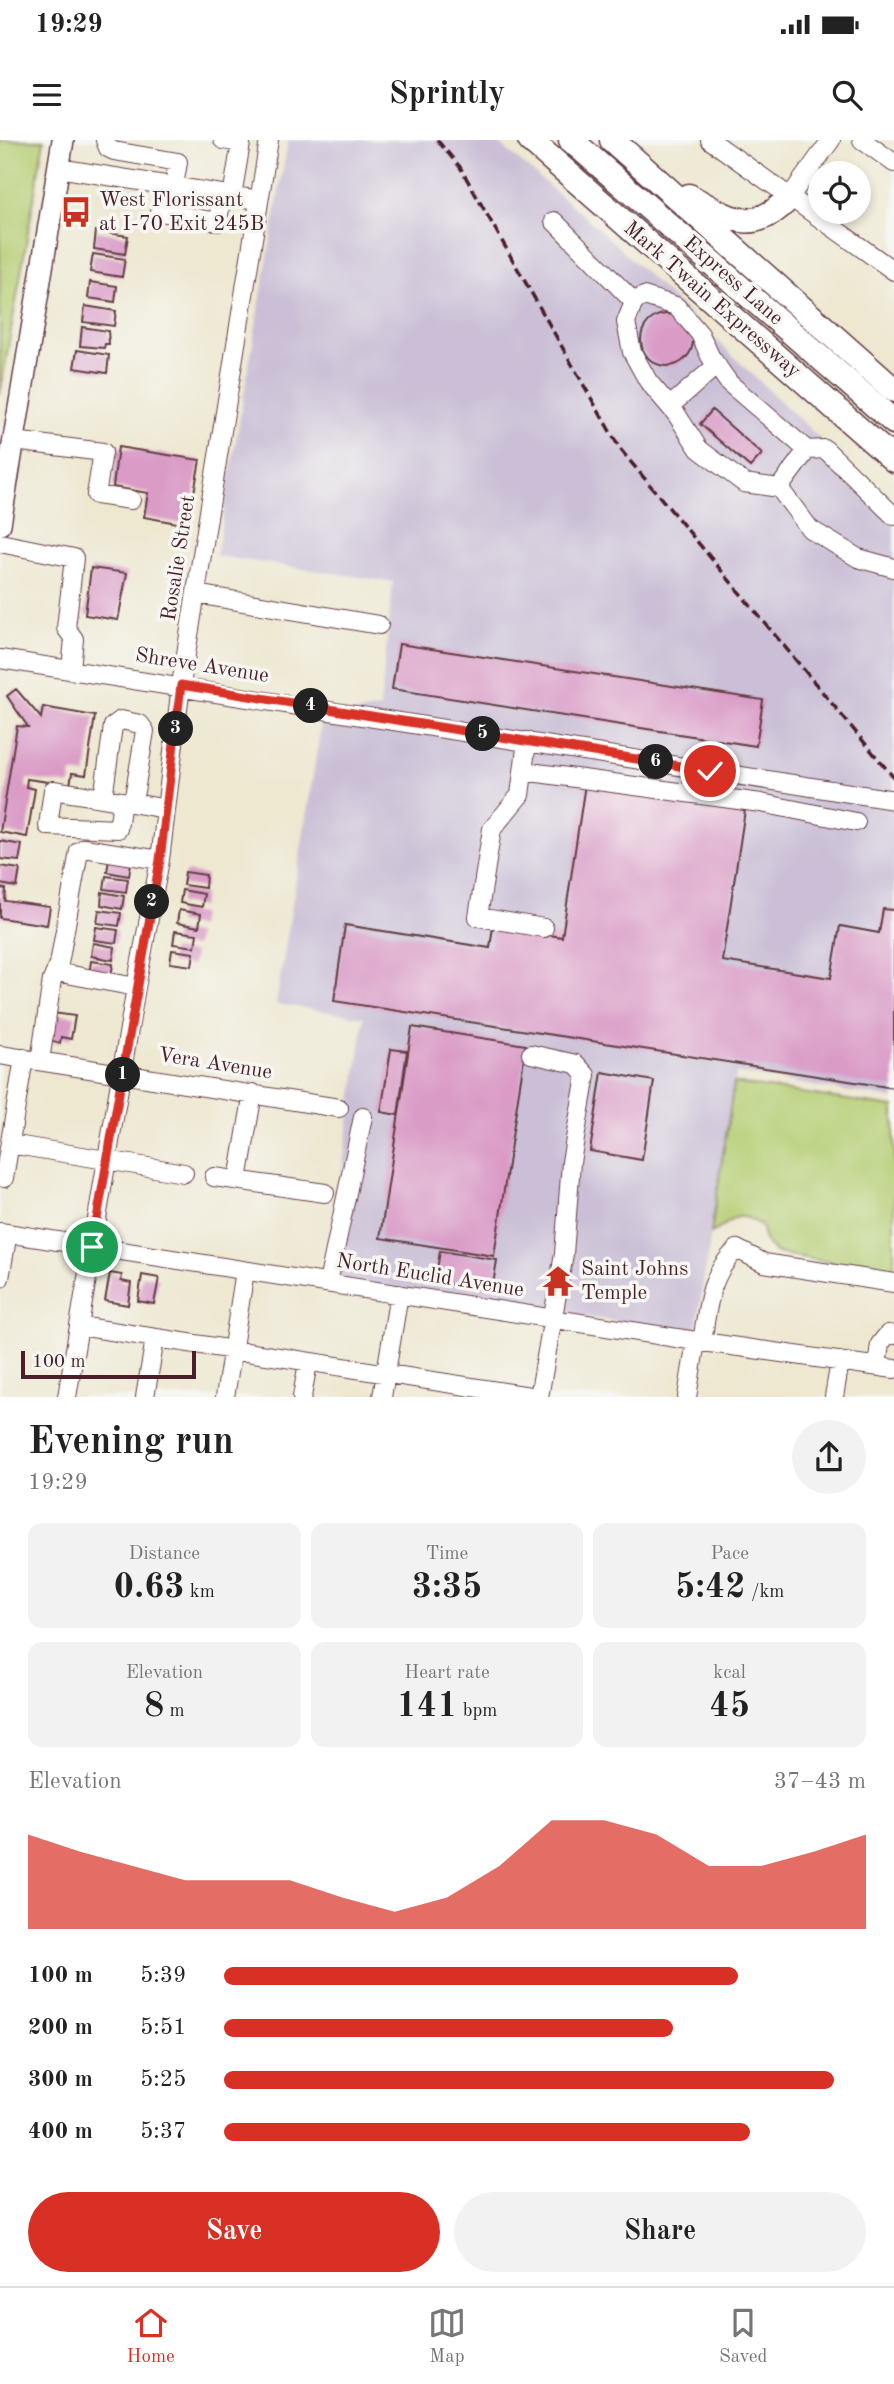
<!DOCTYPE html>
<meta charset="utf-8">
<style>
:root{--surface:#fff;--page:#f2f2f2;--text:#222;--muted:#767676;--line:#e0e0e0;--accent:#d93025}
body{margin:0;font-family:"Old Standard TT",serif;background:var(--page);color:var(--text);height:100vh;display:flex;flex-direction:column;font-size:26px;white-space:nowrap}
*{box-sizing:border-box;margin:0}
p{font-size:23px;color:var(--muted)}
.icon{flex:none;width:38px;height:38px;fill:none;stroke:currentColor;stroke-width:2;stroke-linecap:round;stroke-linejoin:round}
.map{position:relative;height:1257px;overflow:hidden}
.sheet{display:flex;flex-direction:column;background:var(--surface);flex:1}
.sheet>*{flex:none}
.controls{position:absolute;left:808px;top:21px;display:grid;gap:14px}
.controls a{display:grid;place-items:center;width:63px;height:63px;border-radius:50%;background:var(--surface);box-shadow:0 4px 10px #0003;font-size:35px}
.scale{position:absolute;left:21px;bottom:18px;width:175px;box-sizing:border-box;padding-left:7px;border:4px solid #4a1f2b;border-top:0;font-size:19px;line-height:24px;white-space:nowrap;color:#4a1f2b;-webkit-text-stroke:5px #f6f6f2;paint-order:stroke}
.pin{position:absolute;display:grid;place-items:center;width:60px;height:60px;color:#fff;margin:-30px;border:4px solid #fff;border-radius:50%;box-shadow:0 2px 7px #0007}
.km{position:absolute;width:35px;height:35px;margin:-18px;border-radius:50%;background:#222;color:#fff;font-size:19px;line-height:35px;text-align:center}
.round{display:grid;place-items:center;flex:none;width:74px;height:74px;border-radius:37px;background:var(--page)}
.overview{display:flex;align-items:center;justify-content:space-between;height:119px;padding:0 28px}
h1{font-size:38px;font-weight:700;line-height:52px}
.figures{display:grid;grid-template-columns:repeat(3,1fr);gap:10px;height:119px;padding:7px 28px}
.figures div{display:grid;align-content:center;border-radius:14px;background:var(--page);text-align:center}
.figures b{font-size:35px;font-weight:700}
.figures small{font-size:19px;font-weight:400}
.figures p{font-size:19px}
.chart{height:196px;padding:14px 28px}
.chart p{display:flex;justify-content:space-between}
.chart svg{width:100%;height:126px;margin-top:7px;fill:var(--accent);opacity:.7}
.cta{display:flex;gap:14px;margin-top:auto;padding:14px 28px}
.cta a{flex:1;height:80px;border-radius:42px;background:var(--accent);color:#fff;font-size:28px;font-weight:700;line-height:80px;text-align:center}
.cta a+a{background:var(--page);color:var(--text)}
ul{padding:0 28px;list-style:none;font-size:23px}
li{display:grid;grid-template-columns:112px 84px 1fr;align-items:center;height:52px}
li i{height:18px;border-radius:9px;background:var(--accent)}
.status{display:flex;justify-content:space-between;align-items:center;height:49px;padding:0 35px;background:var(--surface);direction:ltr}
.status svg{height:19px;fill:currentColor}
header{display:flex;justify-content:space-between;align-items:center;height:91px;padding:0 28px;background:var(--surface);font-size:32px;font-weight:700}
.dock{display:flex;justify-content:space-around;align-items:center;height:98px;border-top:2px solid var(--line);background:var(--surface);font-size:19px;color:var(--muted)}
.dock a{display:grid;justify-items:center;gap:4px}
.dock .on{color:var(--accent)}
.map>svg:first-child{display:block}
.industrial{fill:#cabfd6}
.green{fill:#b5ce73;stroke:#80764f;stroke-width:2}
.building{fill:#da9cc7}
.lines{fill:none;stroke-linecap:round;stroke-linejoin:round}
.minor-casing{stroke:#633d44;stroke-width:20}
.major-casing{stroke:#633d44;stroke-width:24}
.highway-casing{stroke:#633d44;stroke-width:27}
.minor{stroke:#fff;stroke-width:18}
.major{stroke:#fff;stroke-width:21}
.highway{stroke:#fff;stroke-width:24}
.rail{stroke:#4a1f2b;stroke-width:3.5;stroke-dasharray:10 5;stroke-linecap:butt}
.route-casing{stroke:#fff;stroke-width:14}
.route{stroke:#d93025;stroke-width:9}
.labels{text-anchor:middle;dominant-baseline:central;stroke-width:7;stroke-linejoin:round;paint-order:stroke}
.poi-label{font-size:21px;fill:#4a1f2b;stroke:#f6f6f2;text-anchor:start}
.street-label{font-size:21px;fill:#4a1f2b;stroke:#f6f6f2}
</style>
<div class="status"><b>19:29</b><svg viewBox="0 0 49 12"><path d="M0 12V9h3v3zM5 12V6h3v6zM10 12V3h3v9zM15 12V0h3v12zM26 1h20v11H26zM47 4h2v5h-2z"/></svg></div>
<header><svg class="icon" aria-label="menu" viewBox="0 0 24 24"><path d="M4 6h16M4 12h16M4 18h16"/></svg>Sprintly<svg class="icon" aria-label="search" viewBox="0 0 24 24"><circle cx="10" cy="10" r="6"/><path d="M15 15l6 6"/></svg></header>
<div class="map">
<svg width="894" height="1257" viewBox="0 0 894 1257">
<rect width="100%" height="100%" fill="#f6f6f2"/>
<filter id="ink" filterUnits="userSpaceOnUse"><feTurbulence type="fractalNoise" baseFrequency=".0143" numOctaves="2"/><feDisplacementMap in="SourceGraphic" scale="14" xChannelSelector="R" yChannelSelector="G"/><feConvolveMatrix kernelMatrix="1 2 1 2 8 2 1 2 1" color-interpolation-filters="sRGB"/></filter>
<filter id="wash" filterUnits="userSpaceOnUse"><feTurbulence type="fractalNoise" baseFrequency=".00686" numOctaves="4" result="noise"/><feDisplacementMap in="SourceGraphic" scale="28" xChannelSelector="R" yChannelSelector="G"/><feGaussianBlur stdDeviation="1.57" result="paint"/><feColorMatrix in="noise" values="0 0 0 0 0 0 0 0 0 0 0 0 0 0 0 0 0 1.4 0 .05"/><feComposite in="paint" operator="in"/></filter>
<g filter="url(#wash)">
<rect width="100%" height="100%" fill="#eee8d1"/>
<!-- industrial -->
<path class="industrial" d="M288,0H495L597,87L894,369V959L736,933L696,1190L691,1193L327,1137L364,877L276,864L322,579L380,568L393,442L216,416Z"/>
<!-- green -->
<path class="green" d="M0,0H44L0,254Z
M734,943L894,967V1133L776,1113L766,1103L761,1086C734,1065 731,1085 711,1093Z"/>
<g id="blocks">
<!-- building -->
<path class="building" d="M96,91L128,96L125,114L94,109Z
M93,114L125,119L122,137L90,132Z
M90,142L117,146L115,162L88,158Z
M85,166L116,171L114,186L83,182Z
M641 200a26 26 0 1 1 52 0a26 26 0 1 1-52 0Z
M82,187L108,191L109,204H105L104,208L80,206Z
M77,210L109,215L107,233L74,228Z
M712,270L762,314L750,327L700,284Z
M118,307L200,320L188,385L144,377L148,353L113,347Z
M91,428L127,433L118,480L85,475Z
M399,504L763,560L756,606L392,549Z
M16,549L41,578L43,567L95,576L86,635L72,633L70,645L27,639L26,647L35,649L27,697L0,692L17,586L28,587L7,556Z
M585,644L745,670L722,821L831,838L840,786L879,793L883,769L894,770V948L334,861L345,785L490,808L493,786L562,797Z
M0,701L22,705L19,721L0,719Z
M109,719L131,723L129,736L107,732Z
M0,726L20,729L17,747L0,744Z
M185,732L206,735L205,748L183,745Z
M106,736L128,739L126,752L104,749Z
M0,748L6,749L5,761L50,767L47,785L0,778Z
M182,750L204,754L202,767L180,763Z
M102,752L124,756L122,769L101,765Z
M99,770L121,773L119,786L97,783Z
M179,770L201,774L199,787L177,783Z
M96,787L118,790L116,803L94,800Z
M175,791L197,794L195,807L173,804Z
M93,803L115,807L113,820L91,816Z
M172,810L194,813L192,826L170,823Z
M91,821L113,824L111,837L89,834Z
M53,873L75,876L71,899L61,897L60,903L48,901Z
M412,887L526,905L494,1116L380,1098Z
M391,909L407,911L398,975L381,972Z
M602,932L654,941L642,1020L590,1011Z
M440,1111L497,1120L492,1151L435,1142Z
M110,1133L122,1135L121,1141L131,1143L128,1165L105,1161Z
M142,1135L159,1138L154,1164L138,1161Z"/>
</g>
</g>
<g filter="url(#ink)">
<use href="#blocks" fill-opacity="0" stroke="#633d44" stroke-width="2"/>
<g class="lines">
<defs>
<path id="minor" d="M105,0L108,8L114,11L178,22L174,46
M223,0L241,3L232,56
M710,0L894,131
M862,0L894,23
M58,28L259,60
M165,45L160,72L218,82L222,54
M789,58L831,0
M554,81L634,162L626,182L632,212L648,241L677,275L699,309L744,343L779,348L810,389L858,418L894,428
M634,162L644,156L676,166L700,194L710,216L729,243L807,310L825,309L894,376
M670,266L717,225
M14,301L103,312L96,355L131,360
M779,348L807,310
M0,403L74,418L66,488L74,499L71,529
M196,454L379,485
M0,519L894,660
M527,601L520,655L492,689L478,777L544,788
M523,631L761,663L856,682
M103,658L113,586L121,580L140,584L145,591L133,663
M122,661L118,689L48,686L53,650C91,656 128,662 166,669
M56,832L136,847
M531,914L576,924L586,935L571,1022L564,1114L539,1257
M0,915L339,968
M40,921L52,840L59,824L79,711L84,708L160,720
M10,1004L184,1033
M214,1037L325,1053
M4,1038L24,918
M238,1040L253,953
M0,1092L696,1201L894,1229
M0,1138L8,1093
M328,1143L363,977
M79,1186L537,1257
M702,1202C708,1166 709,1135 737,1109L764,1123L894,1143
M877,1226L880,1204L888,1194L894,1195
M67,1257L136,847L160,720L181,545L269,0
M145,1257L155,1199
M225,1257L245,1131
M302,1257L308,1222
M382,1257L399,1154
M687,1257L696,1201
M834,1257L840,1221"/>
<path id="major" d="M0,384L63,0"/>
<path id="highway" d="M530,0L894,320
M571,0L894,282
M612,0L894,250
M689,56C729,78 752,97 789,58"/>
</defs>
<!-- minor casing -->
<use href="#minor" class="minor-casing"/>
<!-- major casing -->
<use href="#major" class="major-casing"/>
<!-- highway casing -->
<use href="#highway" class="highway-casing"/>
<!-- minor -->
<use href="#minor" class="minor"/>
<!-- major -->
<use href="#major" class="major"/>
<!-- highway -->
<use href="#highway" class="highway"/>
<!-- rail -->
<path class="rail" d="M437,0L460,27L620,309L894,638"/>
</g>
</g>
<g class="lines" filter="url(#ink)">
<defs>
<path id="route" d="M92,1107L160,720L181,545L710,631"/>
</defs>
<!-- route casing -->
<use href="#route" class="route-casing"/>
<!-- route -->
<use href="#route" class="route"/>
</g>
<!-- icons -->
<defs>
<symbol id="bus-bare" viewBox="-9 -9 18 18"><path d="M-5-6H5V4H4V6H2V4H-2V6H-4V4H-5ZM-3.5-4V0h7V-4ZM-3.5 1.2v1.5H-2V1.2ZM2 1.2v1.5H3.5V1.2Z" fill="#c8321e" stroke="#f6f6f2" stroke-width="2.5" paint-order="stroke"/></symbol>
<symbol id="temple-bare" viewBox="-9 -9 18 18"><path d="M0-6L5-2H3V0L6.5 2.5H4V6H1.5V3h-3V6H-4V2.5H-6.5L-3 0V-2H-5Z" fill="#c8321e" stroke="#f6f6f2" stroke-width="2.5" paint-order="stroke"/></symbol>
</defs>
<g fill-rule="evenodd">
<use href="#bus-bare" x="54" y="50" width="44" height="44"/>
<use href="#temple-bare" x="536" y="1119" width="44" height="44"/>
</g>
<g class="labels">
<!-- poi labels -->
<g class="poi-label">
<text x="99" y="60">West Florissant<tspan x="99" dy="24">at I-70 Exit 245B</tspan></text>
<text x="581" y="1129">Saint Johns<tspan x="581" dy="24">Temple</tspan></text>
</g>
<!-- street labels -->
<g class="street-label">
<text transform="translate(733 141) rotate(41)">Express Lane</text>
<text transform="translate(712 160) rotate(41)">Mark Twain Expressway</text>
<text transform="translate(179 418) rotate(-81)">Rosalie Street</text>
<text transform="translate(202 526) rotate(9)">Shreve Avenue</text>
<text transform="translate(215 924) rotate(9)">Vera Avenue</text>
<text transform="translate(430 1136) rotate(9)">North Euclid Avenue</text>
</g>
</g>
</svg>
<div class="controls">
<a><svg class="icon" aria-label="locate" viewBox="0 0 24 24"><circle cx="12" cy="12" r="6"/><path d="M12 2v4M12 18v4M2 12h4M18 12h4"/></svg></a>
</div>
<div class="scale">100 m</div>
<div class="pin" style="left:92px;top:1107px;background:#1e9e55"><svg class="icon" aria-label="arrive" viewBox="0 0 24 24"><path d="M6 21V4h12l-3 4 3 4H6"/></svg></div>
<div class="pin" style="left:710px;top:631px;background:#d93025"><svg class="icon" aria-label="check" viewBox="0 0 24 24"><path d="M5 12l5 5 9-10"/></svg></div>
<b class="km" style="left:123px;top:935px">1</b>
<b class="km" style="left:152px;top:762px">2</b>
<b class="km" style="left:176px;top:589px">3</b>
<b class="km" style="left:311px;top:566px">4</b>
<b class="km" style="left:483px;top:594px">5</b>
<b class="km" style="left:656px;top:622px">6</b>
</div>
<section class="sheet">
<div class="overview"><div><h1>Evening run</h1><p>19:29</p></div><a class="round"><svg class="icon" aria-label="share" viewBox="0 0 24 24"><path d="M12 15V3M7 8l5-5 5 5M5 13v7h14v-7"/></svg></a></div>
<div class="figures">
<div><p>Distance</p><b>0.63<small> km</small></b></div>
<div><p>Time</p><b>3:35</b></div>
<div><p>Pace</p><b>5:42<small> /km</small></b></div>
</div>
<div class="figures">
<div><p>Elevation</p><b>8<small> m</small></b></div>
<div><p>Heart rate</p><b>141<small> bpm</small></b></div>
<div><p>kcal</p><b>45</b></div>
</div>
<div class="chart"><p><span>Elevation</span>37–43 m</p>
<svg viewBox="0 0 160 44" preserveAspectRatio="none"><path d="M0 44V11L10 17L20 22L30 27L40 27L50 27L60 33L70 38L80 33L90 22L100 6L110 6L120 11L130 22L140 22L150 17L160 11V44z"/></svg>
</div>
<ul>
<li><b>100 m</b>5:39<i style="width:80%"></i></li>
<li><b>200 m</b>5:51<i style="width:70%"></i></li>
<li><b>300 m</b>5:25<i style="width:95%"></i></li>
<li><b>400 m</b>5:37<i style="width:82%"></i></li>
</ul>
<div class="cta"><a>Save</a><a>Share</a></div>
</section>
<nav class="dock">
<a class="on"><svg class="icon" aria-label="home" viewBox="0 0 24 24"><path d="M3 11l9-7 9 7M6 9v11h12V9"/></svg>Home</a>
<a><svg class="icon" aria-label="map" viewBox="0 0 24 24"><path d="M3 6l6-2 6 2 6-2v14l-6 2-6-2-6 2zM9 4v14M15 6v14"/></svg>Map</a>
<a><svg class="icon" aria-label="saved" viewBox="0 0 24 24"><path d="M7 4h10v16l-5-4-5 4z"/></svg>Saved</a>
</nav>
